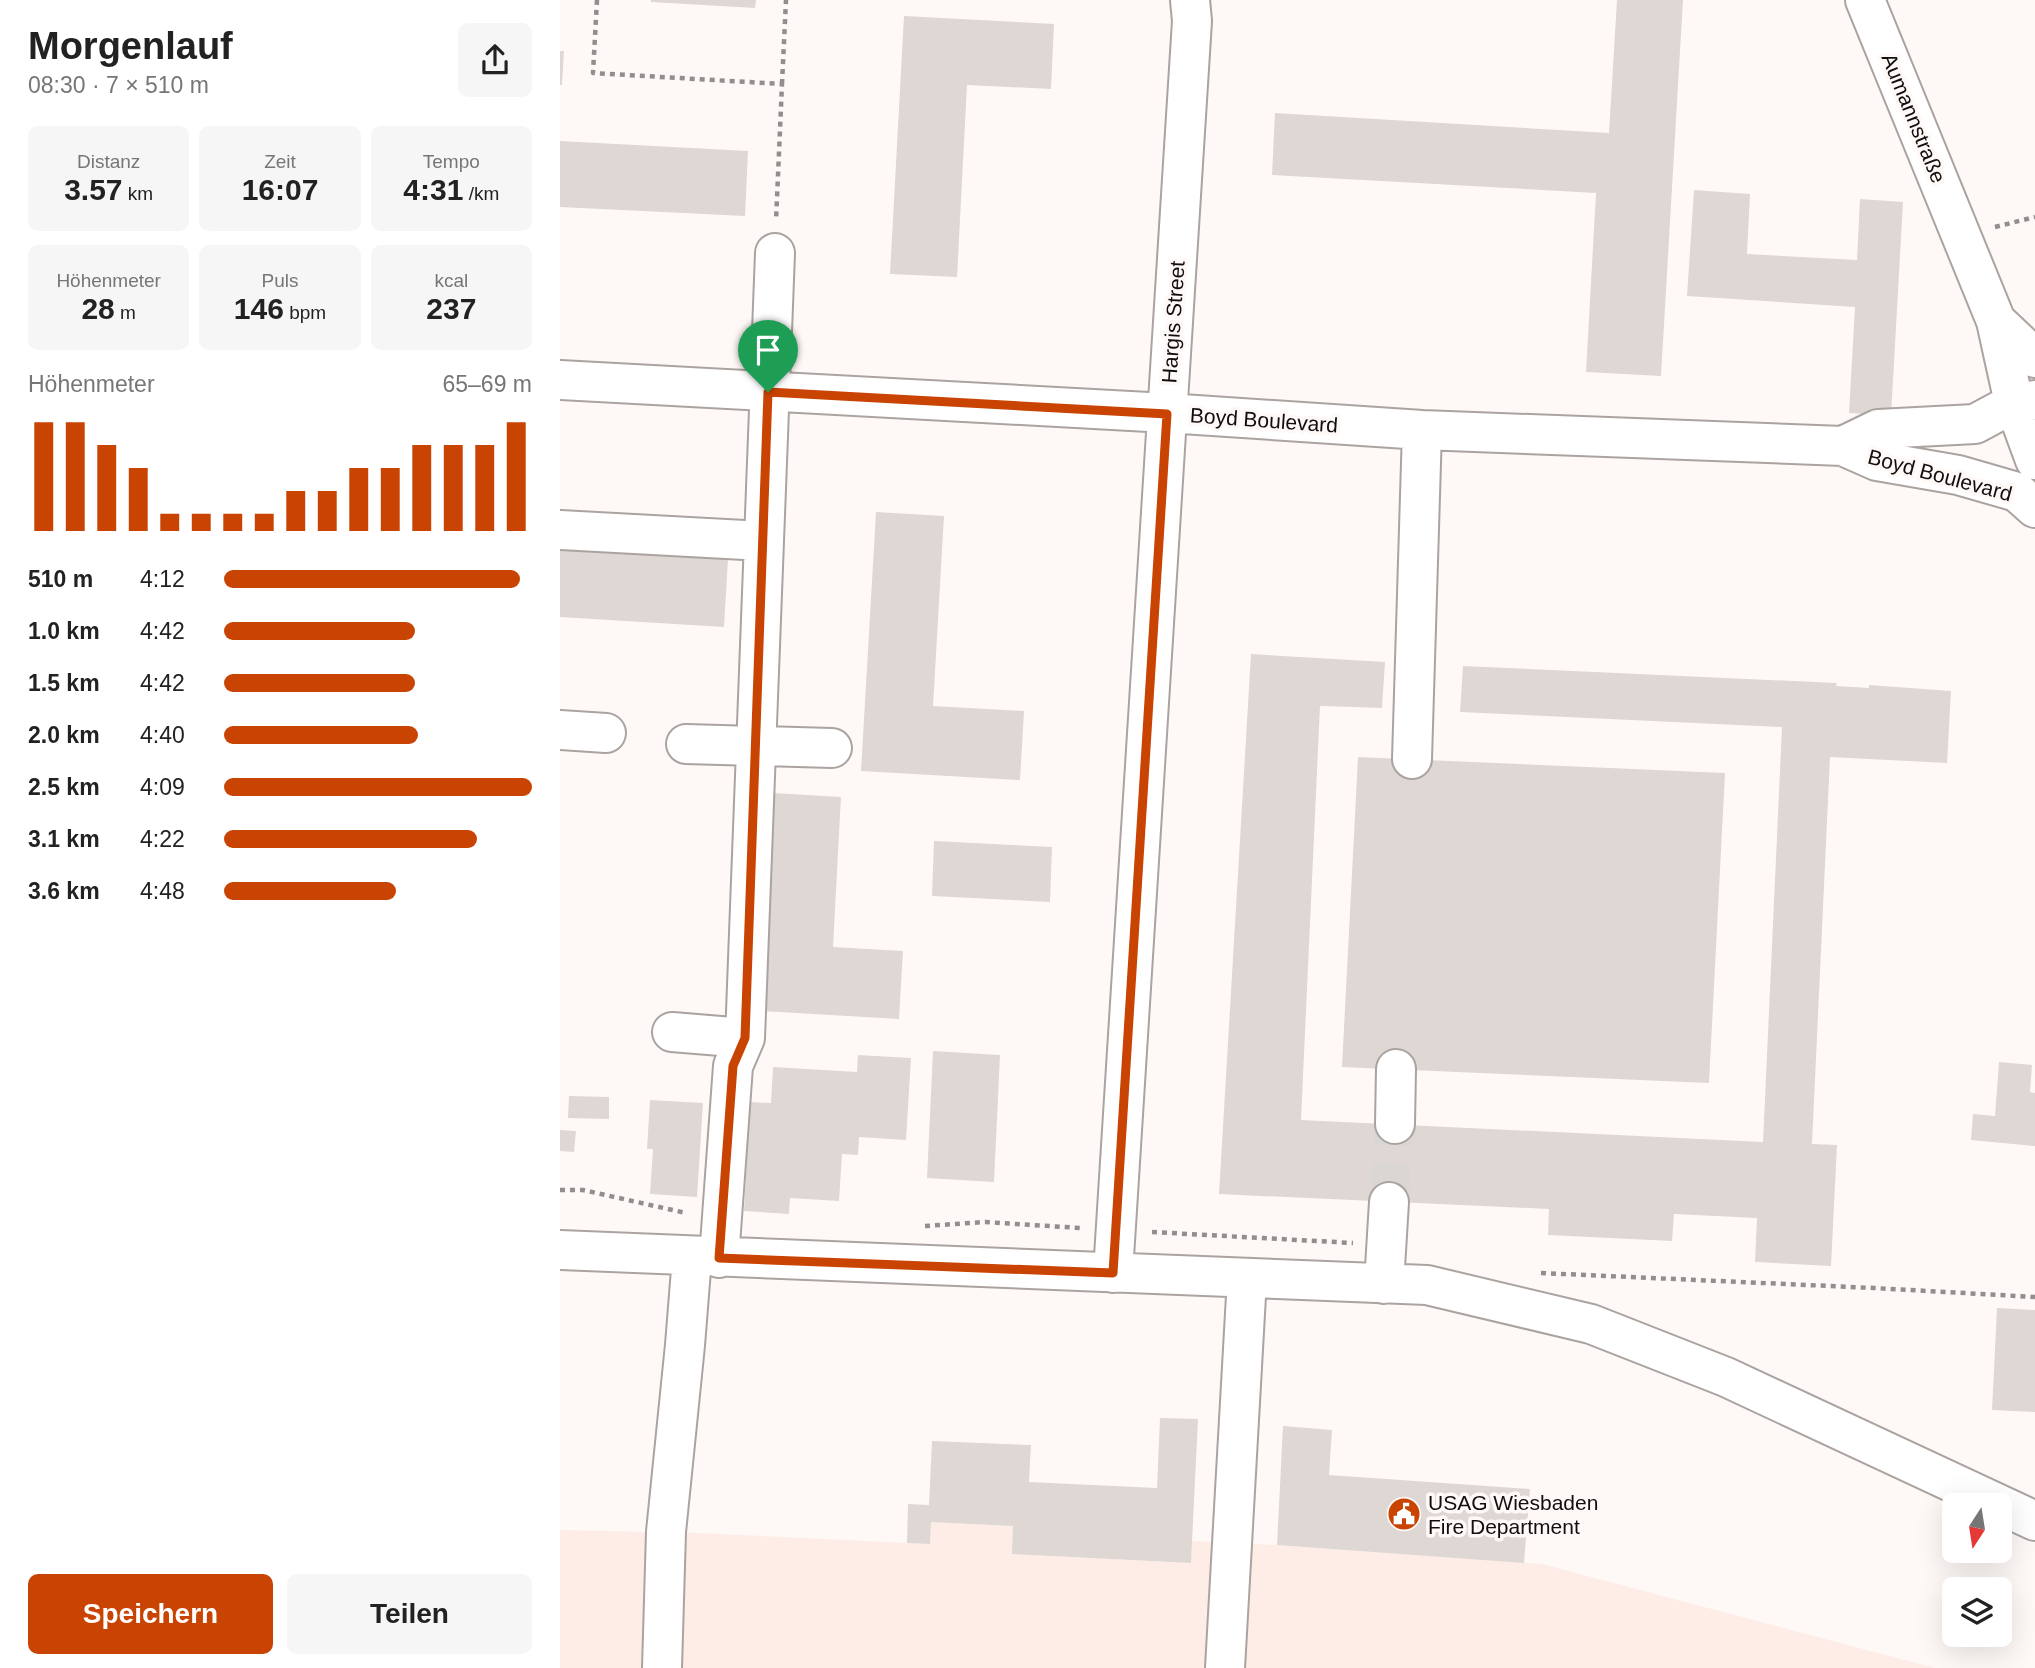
<!DOCTYPE html>
<html lang="de">
<meta charset="utf-8">
<style>
:root{--surface:#fff;--page:#f6f6f6;--text:#222;--muted:#767676;--accent:#c94302}
body{margin:0;font-family:Helvetica,sans-serif;background:var(--page);color:var(--text);height:100vh;display:flex;flex-direction:column;font-size:26px;white-space:nowrap}
*{box-sizing:border-box;margin:0}
p{font-size:23px;color:var(--muted)}
.icon{flex:none;width:38px;height:38px;fill:none;stroke:currentColor;stroke-width:2;stroke-linecap:round;stroke-linejoin:round}
.map{position:relative;flex:1;overflow:hidden}
.sheet{display:flex;flex-direction:column;background:var(--surface);width:560px}
.sheet>*{flex:none}
.needle{width:46px;rotate:192deg}
.controls{position:absolute;left:1382px;top:1493px;display:grid;gap:14px}
.controls a{display:grid;place-items:center;width:70px;height:70px;border-radius:10px;background:var(--surface);box-shadow:0 7px 28px #0002;font-size:35px}
.pin{position:absolute;display:grid;place-items:center;width:60px;height:60px;color:#fff;margin:-72px -30px;border-radius:50% 50% 50% 0;rotate:-45deg;box-shadow:0 0 7px #0007}
.pin .icon{rotate:45deg}
.round{display:grid;place-items:center;flex:none;width:74px;height:74px;border-radius:10px;background:var(--page)}
.overview{display:flex;align-items:center;justify-content:space-between;height:119px;padding:0 28px}
h1{font-size:38px;font-weight:800;line-height:52px}
.metrics{display:grid;grid-template-columns:repeat(3,1fr);gap:10px;height:119px;padding:7px 28px}
.metrics div{display:grid;align-content:center;border-radius:10px;background:var(--page);text-align:center}
.metrics b{font-size:30px;font-weight:800}
.metrics small{font-size:19px;font-weight:400}
.metrics p{font-size:19px}
.chart{height:196px;padding:14px 28px}
.chart p{display:flex;justify-content:space-between}
.chart svg{width:100%;height:126px;margin-top:7px;stroke:var(--accent);stroke-width:6}
.primary-button{display:flex;gap:14px;margin-top:auto;padding:14px 28px}
.primary-button a{flex:1;height:80px;border-radius:10px;background:var(--accent);color:#fff;font-size:28px;font-weight:800;line-height:80px;text-align:center}
.primary-button a+a{background:var(--page);color:var(--text)}
ul{padding:0 28px;list-style:none;font-size:23px}
li{display:grid;grid-template-columns:112px 84px 1fr;align-items:center;height:52px}
li i{height:18px;border-radius:9px;background:var(--accent)}
main{display:flex;flex:1;min-height:0}
.map>svg:first-child{display:block}
.built{fill:#feede7}
.building{fill:#dfd7d4}
.lines{fill:none;stroke-linecap:round;stroke-linejoin:round}
.minor-tunnel{stroke:#dad6d4;stroke-width:38;stroke-dasharray:38 19;stroke-linecap:butt}
.minor-casing{stroke:#aba3a0;stroke-width:42}
.path{stroke:#928e8d;stroke-width:4.5;stroke-dasharray:5 5;stroke-linecap:butt}
.minor{stroke:#fff;stroke-width:38}
.route-casing{stroke:#fff;stroke-width:14}
.route{stroke:#c94302;stroke-width:9}
.labels{text-anchor:middle;dominant-baseline:central;stroke-width:7;stroke-linejoin:round;paint-order:stroke}
.street-label{font-size:21px;fill:#110e0e;stroke:#fef9f7}
.poi-label{font-size:21px;fill:#110e0e;stroke:#fef9f7;text-anchor:start}
</style>
<main>
<section class="sheet">
<div class="overview"><div><h1>Morgenlauf</h1><p>08:30 · 7 × 510 m</p></div><a class="round"><svg class="icon" aria-label="share" viewBox="0 0 24 24"><path d="M12 15V3M7 8l5-5 5 5M5 13v7h14v-7"/></svg></a></div>
<div class="metrics">
<div><p>Distanz</p><b>3.57<small> km</small></b></div>
<div><p>Zeit</p><b>16:07</b></div>
<div><p>Tempo</p><b>4:31<small> /km</small></b></div>
</div>
<div class="metrics">
<div><p>Höhenmeter</p><b>28<small> m</small></b></div>
<div><p>Puls</p><b>146<small> bpm</small></b></div>
<div><p>kcal</p><b>237</b></div>
</div>
<div class="chart"><p><span>Höhenmeter</span>65–69 m</p>
<svg viewBox="0 0 160 44" preserveAspectRatio="none"><path d="M5 44V6M15 44V6M25 44V14M35 44V22M45 44V38M55 44V38M65 44V38M75 44V38M85 44V30M95 44V30M105 44V22M115 44V22M125 44V14M135 44V14M145 44V14M155 44V6"/></svg>
</div>
<ul>
<li><b>510 m</b>4:12<i style="width:96%"></i></li>
<li><b>1.0 km</b>4:42<i style="width:62%"></i></li>
<li><b>1.5 km</b>4:42<i style="width:62%"></i></li>
<li><b>2.0 km</b>4:40<i style="width:63%"></i></li>
<li><b>2.5 km</b>4:09<i style="width:100%"></i></li>
<li><b>3.1 km</b>4:22<i style="width:82%"></i></li>
<li><b>3.6 km</b>4:48<i style="width:56%"></i></li>
</ul>
<div class="primary-button"><a>Speichern</a><a>Teilen</a></div>
</section>
<div class="map">
<svg width="1475" height="1668" viewBox="0 0 1475 1668">
<rect width="100%" height="100%" fill="#fef9f7"/>
<!-- built -->
<path class="built" d="M371,1522L453,1526V1554L631,1563L632,1541L717,1545L982,1564L1375,1668H0V1530L139,1533L370,1544Z"/>
<!-- building -->
<path class="building" d="M91,0H196L195,8L91,2Z
M1057,0H1123L1101,376L1026,372L1036,193L712,175L715,113L1049,133Z
M344,16L494,24L491,89L407,85L397,277L330,274Z
M0,51H4L2,85H0Z
M0,141L188,151L185,216L0,207Z
M1134,190L1190,194L1187,254L1297,260L1300,199L1343,202L1331,416L1289,413L1295,307L1127,296Z
M316,512L384,516L373,706L464,711L460,780L301,771Z
M0,549L168,559L164,627L0,617Z
M691,654L825,662L822,708L760,706L741,1120L1203,1142L1222,727L900,712L903,666L1277,683L1276,686L1309,688V685L1391,691L1387,763L1270,757L1252,1144L1277,1145L1271,1266L1195,1262L1197,1218L1114,1214L1112,1241L988,1235L989,1209L659,1194Z
M798,757L1165,773L1149,1083L782,1067Z
M213,793L281,797L273,947L343,951L339,1019L201,1011Z
M374,841L492,847L490,902L372,896Z
M373,1051L440,1055L434,1182L367,1178Z
M298,1055L351,1058L346,1140L299,1137L298,1155L282,1154L279,1201L230,1198L229,1214L184,1211L190,1102L211,1103L213,1067L297,1072Z
M1439,1062L1472,1065L1470,1092L1475,1093V1146L1411,1140L1413,1114L1435,1116Z
M9,1096L49,1097V1119L8,1118Z
M90,1100L143,1103L137,1197L90,1194L93,1149H87Z
M0,1130L16,1131L14,1152L0,1151Z
M1437,1308L1475,1310V1412L1432,1410Z
M600,1418L638,1419L631,1563L452,1554L453,1526L371,1522L370,1544L347,1543L348,1504L369,1505L372,1441L471,1445L469,1482L597,1488Z
M723,1426L772,1430L769,1475L970,1489L964,1563L717,1545Z"/>
<g class="lines">
<!-- minor-tunnel -->
<path class="minor-tunnel" d="M829,1202L835,1124"/>
<defs>
<path id="minor" d="M1305,0L1436,321L1454,403L1475,460
M1436,321L1475,358
M0,380L607,413L862,430L1283,446L1317,461L1398,475L1457,492L1475,508
M1283,446L1318,429L1415,424L1454,403L1475,400
M0,530L203,541
M0,730L46,733
M126,744L272,748
M852,759L862,430
M112,1032L185,1038
M835,1124L836,1069
M0,1250L867,1285L1031,1324L1166,1377L1475,1521
M159,1258L173,1066L185,1038L215,253
M553,1273L632,21L630,0
M824,1284L829,1202
M102,1668L106,1532L125,1345L132,1257
M665,1668L687,1278"/>
</defs>
<!-- minor casing -->
<use href="#minor" class="minor-casing"/>
<!-- path -->
<path class="path" d="M37,0L33,73L222,84L216,221
M222,84L226,0
M1435,227L1475,217
M0,1190H23L126,1213
M365,1226L425,1222L520,1228
M592,1232L793,1243
M981,1273L1314,1288L1475,1297"/>
<!-- minor -->
<use href="#minor" class="minor"/>
</g>
<g class="lines">
<defs>
<path id="route" d="M208,392L607,414L553,1273L159,1258L173,1066L185,1038Z"/>
</defs>
<!-- route casing -->
<use href="#route" class="route-casing"/>
<!-- route -->
<use href="#route" class="route"/>
</g>
<!-- icons -->
<defs>
<symbol id="civic-disc" viewBox="-11 -11 22 22"><circle r="9.5" fill="#c94302" stroke="#fef9f7"/><path d="M-.6-6.5H3V-4.5H.6V-3L4-1V1h2V6H-6V1h2V-1L-.6-3ZM-1.2 2.5V6h2.4V2.5Z" fill="#fff"/></symbol>
</defs>
<g fill-rule="evenodd">
<use href="#civic-disc" x="825" y="1495" width="38" height="38"/>
</g>
<g class="labels">
<!-- street labels -->
<g class="street-label">
<text transform="translate(1354 118) rotate(68)">Aumannstraße</text>
<text transform="translate(613 322) rotate(-86)">Hargis Street</text>
<text transform="translate(704 420) rotate(4)">Boyd Boulevard</text>
<text transform="translate(1380 475) rotate(15)">Boyd Boulevard</text>
</g>
<!-- poi labels -->
<g class="poi-label">
<text x="868" y="1502">USAG Wiesbaden<tspan x="868" dy="24">Fire Department</tspan></text>
</g>
</g>
</svg>
<div class="controls">
<a><svg class="needle" viewBox="-14 -14 28 28"><path d="M0-13l5 13h-10z" fill="#e53935"/><path d="M0 13l5-13h-10z" fill="#767676"/></svg></a>
<a><svg class="icon" aria-label="layers" viewBox="0 0 24 24"><path d="M12 4l9 5-9 5-9-5zM3 14l9 5 9-5"/></svg></a>
</div>
<div class="pin" style="left:208px;top:392px;background:#1e9e55"><svg class="icon" aria-label="arrive" viewBox="0 0 24 24"><path d="M6 21V4h12l-3 4 3 4H6"/></svg></div>
</div>
</main>
